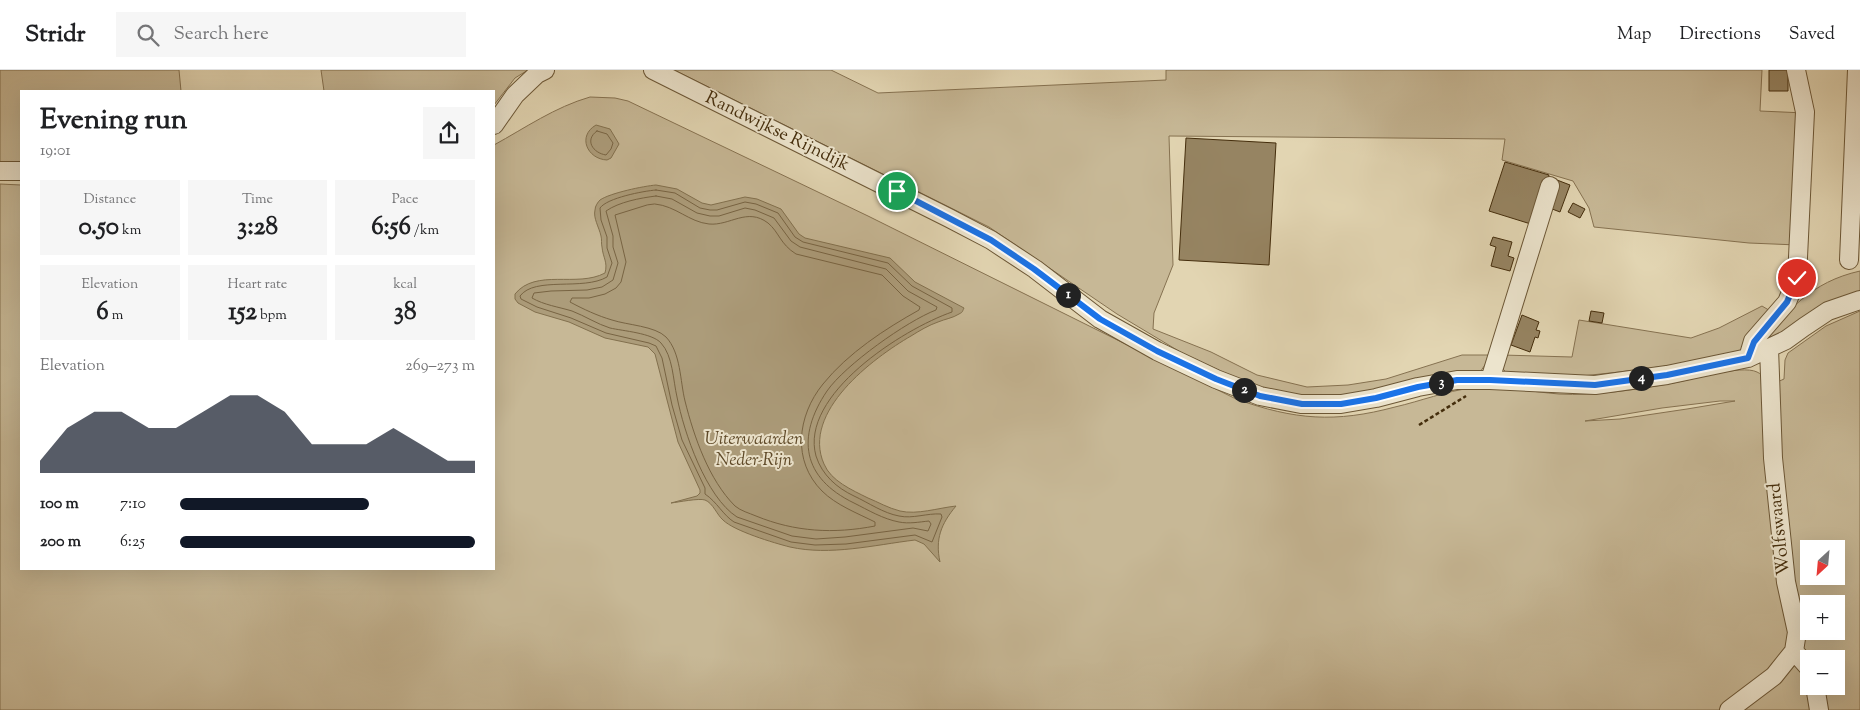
<!DOCTYPE html>
<meta charset="utf-8">
<style>
:root{--surface:#fff;--page:#f6f6f6;--text:#202124;--muted:#757577;--line:#e0e0e0;--accent:#111827}
body{margin:0;font-family:"Sorts Mill Goudy",serif;background:var(--page);color:var(--text);height:100vh;display:flex;flex-direction:column;font-size:19px;white-space:nowrap}
*{box-sizing:border-box;margin:0}
p{font-size:16px;color:var(--muted)}
.icon{flex:none;width:28px;height:28px;fill:none;stroke:currentColor;stroke-width:2;stroke-linecap:round;stroke-linejoin:round}
.map{position:relative;flex:1;overflow:hidden}
.side{position:absolute;left:20px;top:20px;width:475px;height:480px;display:flex;flex-direction:column;background:var(--surface);border-radius:0px;box-shadow:0 5px 20px #0002}
.side>*{flex:none}
.needle{width:32px;rotate:206deg}
.controls{position:absolute;left:1800px;top:470px;display:grid;gap:10px}
.controls a{display:grid;place-items:center;width:45px;height:45px;border-radius:0px;background:var(--surface);box-shadow:0 5px 20px #0002;font-size:25px}
.pin{position:absolute;display:grid;place-items:center;width:42px;height:42px;color:#fff;margin:-21px;border:2px solid #fff;border-radius:50%;box-shadow:0 1px 5px #0007}
.km{position:absolute;width:25px;height:25px;margin:-12px;border-radius:50%;background:#222;color:#fff;font-size:14px;line-height:25px;text-align:center}
.round{display:grid;place-items:center;flex:none;width:52px;height:52px;border-radius:0px;background:var(--page)}
.head{display:flex;align-items:center;justify-content:space-between;height:85px;padding:0 20px}
h1{font-size:28px;font-weight:700;line-height:38px}
.metrics{display:grid;grid-template-columns:repeat(3,1fr);gap:8px;height:85px;padding:5px 20px}
.metrics div{display:grid;align-content:center;border-radius:0px;background:var(--page);text-align:center}
.metrics b{font-size:25px;font-weight:700}
.metrics small{font-size:14px;font-weight:400}
.metrics p{font-size:14px}
.chart{height:140px;padding:10px 20px}
.chart p{display:flex;justify-content:space-between}
.chart svg{width:100%;height:90px;margin-top:5px;fill:var(--accent);opacity:.7}
ul{padding:0 20px;list-style:none;font-size:16px}
li{display:grid;grid-template-columns:80px 60px 1fr;align-items:center;height:38px}
li i{height:12px;border-radius:6px;background:var(--accent)}
header{display:flex;align-items:center;gap:30px;box-sizing:border-box;height:70px;padding:0 25px;background:var(--surface);border-bottom:1px solid var(--line)}
header strong{font-size:24px}
nav{display:flex;gap:28px;margin-inline-start:auto;font-size:18px}
.search{width:350px;height:45px;background:var(--page);display:flex;align-items:center;gap:12px;box-sizing:border-box;padding:0 18px;border-radius:0px;color:var(--muted);font-size:19px}
.map>svg:first-child{display:block}
.green{fill:#c7b896;stroke:#867251;fill-rule:evenodd}
.water{fill:#ac9c7a;stroke:#82704e}
.lines{fill:none;stroke-linecap:round;stroke-linejoin:round}
.shore{stroke:#786443;stroke-width:1}
.building{fill:#968462;stroke:#442d0c}
.minor-casing{stroke:#6c5736;stroke-width:20}
.path{stroke:#442d0c;stroke-width:2.5;stroke-dasharray:4 2.5;stroke-linecap:butt}
.minor{stroke:#ece4cd;stroke-width:18}
.route-casing{stroke:#fff;stroke-width:10}
.route{stroke:#1a73e8;stroke-width:6}
.labels{text-anchor:middle;dominant-baseline:central;stroke-width:4;stroke-linejoin:round;paint-order:stroke}
.street-label{font-size:18px;fill:#442d0c;stroke:#ece4cd}
.park-label{font-size:18px;font-style:italic;fill:#5e4928;stroke:#ece4cd}
</style>
<header>
<strong>Stridr</strong>
<div class="search"><svg class="icon" aria-label="search" viewBox="0 0 24 24"><circle cx="10" cy="10" r="6"/><path d="M15 15l6 6"/></svg>Search here</div>
<nav><a>Map</a><a>Directions</a><a>Saved</a></nav>
</header>
<div class="map">
<svg width="1860" height="640" viewBox="0 0 1860 640">
<rect width="100%" height="100%" fill="#e2d5b2"/>
<filter id="stains"><feTurbulence type="fractalNoise" baseFrequency=".004" numOctaves="4"/><feColorMatrix values="0 0 0 0 .2 0 0 0 0 .09 0 0 0 0 .02 0 0 0 .5 -.17"/></filter>
<radialGradient id="worn" r=".72"><stop offset=".6" stop-color="#630" stop-opacity="0"/><stop offset="1" stop-color="#630" stop-opacity=".3"/></radialGradient>
<!-- green -->
<path class="green" d="M0,0H179L181,21H21V95L0,93Z
M321,0H528L515,8L494,35V21H324Z
M674,0H831L878,23L1166,10V0H1762L1760,41L1805,43L1797,175L1749,173L1594,157L1589,138L1573,111L1502,90L1505,69L1169,66L1173,195L1154,243L1153,259L1211,282L1257,305L1307,317L1348,315L1386,309L1462,285H1492L1480,302L1366,323L1323,328L1277,322L1242,311L1182,283L1117,244L989,157Z
M590,27L615,28L628,31L868,146L1236,329C1295,350 1335,353 1395,337C1421,331 1446,321 1472,318C1499,315 1532,322 1559,324C1595,326 1632,320 1668,314C1688,311 1741,294 1757,302C1764,305 1764,311 1766,317L1784,309L1785,290L1788,283L1826,256L1860,241V640H0V114L21,115V499H494V75C525,58 555,37 590,27ZM1720,331H1735L1687,339L1620,349L1585,351L1662,338ZM1809,479H1836V506H1809ZM1809,534H1836V561H1809ZM1809,589H1836V616H1809Z
M1860,201V224L1758,277C1788,240 1811,212 1860,201Z
M1762,236L1772,242L1742,281L1682,294L1619,302L1582,306L1506,302L1502,298V285L1572,287L1579,250L1691,268L1719,258Z"/>
<!-- water -->
<path class="water" d="M596,55L610,59L619,74L611,88L607,90C587,89 577,66 596,55Z
M656,115L677,119L702,133L711,135L745,127L757,129L781,139L799,164L805,168L890,188L915,212L964,238C962,242 963,242 959,244C953,248 945,249 938,252C929,255 919,261 911,266C873,288 801,342 824,394C831,411 852,420 868,428C878,432 888,438 900,441C917,445 938,438 956,436C941,454 935,469 940,492L924,474L915,470C874,475 830,486 790,477C774,473 734,461 723,450C717,445 713,433 705,430C699,428 679,432 671,433L697,426L700,423V420L678,372L655,284L648,277L605,268L569,252L535,242L518,233L515,229V224C536,198 577,218 605,203C608,192 603,188 602,177C601,173 602,170 601,166C599,157 593,148 595,140C595,136 598,132 600,130C610,123 644,116 656,115Z"/>
<g class="lines">
<!-- shore -->
<path class="shore" d="M597,61L607,64L613,73L611,79L606,85C593,83 584,70 597,61Z
M656,120L675,123L700,138L710,140H717L745,132L756,134L778,143L795,167L803,172L888,193L912,216L952,238V242C903,259 799,325 816,386C822,405 837,418 854,426C869,433 883,443 899,446C913,449 927,443 941,444L942,447L932,472L915,465L846,474L815,475L791,472L734,452C723,445 717,432 705,424V418L682,370L672,335L662,288L656,276L649,273L606,263L571,248L537,237L521,229L520,226C535,206 583,221 607,207L612,193L607,178V167L601,150L600,138C607,128 643,121 656,120Z
M656,126L672,129L697,143L710,146H719L745,138L755,140L774,148L791,171L800,177L886,199L908,221L937,237L936,240C907,251 845,295 827,321C796,367 802,408 854,433C868,440 883,449 899,452C909,454 919,452 929,451L931,454L928,461L913,458L845,467L816,469L792,466L737,447C706,427 684,363 677,327C673,310 673,286 661,273C652,263 623,261 610,258C597,254 585,246 572,241C559,237 544,235 532,228L534,223L551,221L587,220L602,217L613,210L618,193L613,177V166L606,141C619,132 640,128 656,126Z
M655,134C676,136 689,152 709,154C730,156 747,137 768,153C779,162 780,174 796,184L882,205L903,226L920,237L919,240C885,259 848,283 823,314C797,346 792,391 822,421C836,435 857,443 875,452V456C834,464 795,462 756,446C749,443 741,441 735,436C709,410 694,367 685,331C680,311 681,283 666,267C655,256 627,255 612,250C598,246 583,239 570,232L572,228H589L605,224L616,218L621,212L626,192L615,145L647,135Z"/>
</g>
<!-- building -->
<path class="building" d="M1769,0H1788V21H1769Z
M1186,68L1276,73L1269,195L1179,190Z
M1505,92L1549,105L1534,155L1489,141Z
M1557,110L1570,115L1560,142L1547,137Z
M1573,133L1585,139L1580,148L1568,142Z
M1493,167L1512,172L1508,186L1514,188L1510,201L1491,196L1496,177L1490,175Z
M1591,241L1604,243L1602,253L1589,251Z
M1522,245L1539,252L1536,260L1540,261L1538,268L1535,267L1530,282L1511,275Z"/>
<g class="lines">
<defs>
<path id="minor" d="M653,0L949,148L991,170L1035,199L1100,249L1157,281L1216,309L1260,326L1301,334H1341L1376,328L1418,317L1457,310H1490L1595,315L1667,305L1748,288L1786,270L1804,257L1828,241L1860,230
M494,55L515,25L537,4L545,0
M0,101H21
M1849,190L1857,0
M1748,288L1753,271L1787,232L1797,208L1805,42L1796,0
M1490,310L1550,116
M1794,581L1809,598
M1815,616L1819,640
M1729,640L1774,606L1794,581L1797,562L1786,512L1773,388L1769,278"/>
</defs>
<!-- minor casing -->
<use href="#minor" class="minor-casing"/>
<!-- path -->
<path class="path" d="M1419,355L1466,326"/>
<!-- minor -->
<use href="#minor" class="minor"/>
</g>
<g class="lines">
<defs>
<path id="route" d="M897,121L991,170L1034,199L1100,249L1157,281L1216,309L1260,326L1302,334H1341L1376,328L1418,317L1457,310H1490L1595,315L1667,305L1748,288L1754,272L1787,232L1797,208"/>
</defs>
<!-- route casing -->
<use href="#route" class="route-casing"/>
<!-- route -->
<use href="#route" class="route"/>
</g>
<g class="labels">
<!-- street labels -->
<g class="street-label">
<text transform="translate(777 62) rotate(26)">Randwijkse Rijndijk</text>
<text transform="translate(1780 459) rotate(-96)">Wolfswaard</text>
</g>
<!-- park labels -->
<g class="park-label">
<text x="754" y="370">Uiterwaarden<tspan x="754" dy="21">Neder-Rijn</tspan></text>
</g>
</g>
<rect width="100%" height="100%" filter="url(#stains)"/>
<rect width="100%" height="100%" fill="url(#worn)"/>
</svg>
<div class="controls">
<a><svg class="needle" viewBox="-14 -14 28 28"><path d="M0-13l5 13h-10z" fill="#e53935"/><path d="M0 13l5-13h-10z" fill="#757577"/></svg></a>
<a>+</a>
<a>−</a>
</div>
<div class="pin" style="left:897px;top:121px;background:#1e9e55"><svg class="icon" aria-label="arrive" viewBox="0 0 24 24"><path d="M6 21V4h12l-3 4 3 4H6"/></svg></div>
<div class="pin" style="left:1797px;top:208px;background:#d93025"><svg class="icon" aria-label="check" viewBox="0 0 24 24"><path d="M5 12l5 5 9-10"/></svg></div>
<b class="km" style="left:1068px;top:225px">1</b>
<b class="km" style="left:1244px;top:320px">2</b>
<b class="km" style="left:1441px;top:313px">3</b>
<b class="km" style="left:1641px;top:308px">4</b>
<section class="side">
<div class="head"><div><h1>Evening run</h1><p>19:01</p></div><a class="round"><svg class="icon" aria-label="share" viewBox="0 0 24 24"><path d="M12 15V3M7 8l5-5 5 5M5 13v7h14v-7"/></svg></a></div>
<div class="metrics">
<div><p>Distance</p><b>0.50<small> km</small></b></div>
<div><p>Time</p><b>3:28</b></div>
<div><p>Pace</p><b>6:56<small> /km</small></b></div>
</div>
<div class="metrics">
<div><p>Elevation</p><b>6<small> m</small></b></div>
<div><p>Heart rate</p><b>152<small> bpm</small></b></div>
<div><p>kcal</p><b>38</b></div>
</div>
<div class="chart"><p><span>Elevation</span>269–273 m</p>
<svg viewBox="0 0 160 44" preserveAspectRatio="none"><path d="M0 44V38L10 22L20 14L30 14L40 22L50 22L60 14L70 6L80 6L90 14L100 30L110 30L120 30L130 22L140 30L150 38L160 38V44z"/></svg>
</div>
<ul>
<li><b>100 m</b>7:10<i style="width:64%"></i></li>
<li><b>200 m</b>6:25<i style="width:100%"></i></li>
</ul>
</section>
</div>
